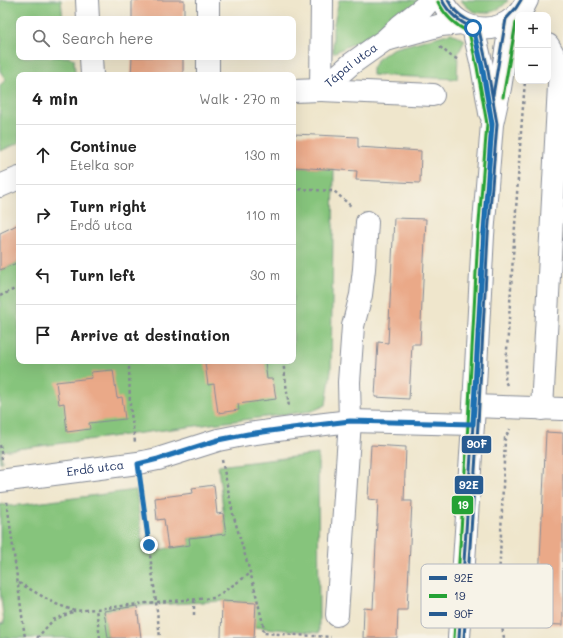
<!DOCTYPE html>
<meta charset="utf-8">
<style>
body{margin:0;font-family:Mali,sans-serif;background:#f2f2f2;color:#222}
.controls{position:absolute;right:12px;top:12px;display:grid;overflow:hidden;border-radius:8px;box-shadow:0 4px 16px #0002}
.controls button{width:36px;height:36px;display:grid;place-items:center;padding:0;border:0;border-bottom:1px solid #e0e0e0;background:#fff;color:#222;font:20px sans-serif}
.stop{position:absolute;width:12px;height:12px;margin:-9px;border:3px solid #1f6fb2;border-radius:50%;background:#fff}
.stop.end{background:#1f6fb2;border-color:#fff;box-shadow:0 1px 4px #0008}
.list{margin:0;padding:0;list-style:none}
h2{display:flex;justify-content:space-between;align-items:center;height:52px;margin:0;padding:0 16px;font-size:17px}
h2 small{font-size:13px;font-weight:400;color:#767676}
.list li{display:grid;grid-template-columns:26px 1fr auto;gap:12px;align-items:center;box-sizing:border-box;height:60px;padding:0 16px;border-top:1px solid #e0e0e0}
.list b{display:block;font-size:15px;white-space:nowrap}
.list p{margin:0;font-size:13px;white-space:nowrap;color:#767676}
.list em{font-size:13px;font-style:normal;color:#767676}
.icon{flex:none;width:22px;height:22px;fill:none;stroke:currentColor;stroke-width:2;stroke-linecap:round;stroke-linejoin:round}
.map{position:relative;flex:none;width:563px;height:638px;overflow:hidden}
.search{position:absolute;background:#fff;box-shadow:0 4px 16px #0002;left:16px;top:16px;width:280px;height:44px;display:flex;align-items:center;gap:10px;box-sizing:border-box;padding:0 14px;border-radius:8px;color:#767676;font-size:15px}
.panel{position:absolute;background:#fff;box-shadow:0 4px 16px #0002;left:16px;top:72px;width:280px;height:292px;border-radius:8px}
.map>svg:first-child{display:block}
.green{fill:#86c47b;stroke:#507a6c}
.building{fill:#eaa988}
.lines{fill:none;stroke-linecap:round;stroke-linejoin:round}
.minor-casing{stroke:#858a95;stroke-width:24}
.path{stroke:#858a95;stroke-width:2.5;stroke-dasharray:3 3;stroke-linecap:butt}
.minor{stroke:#fff;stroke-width:22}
.bus-1-casing{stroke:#f7f3e8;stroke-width:6}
.bus-2-casing{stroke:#f7f3e8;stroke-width:6}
.bus-3-casing{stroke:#f7f3e8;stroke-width:6}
.bus-1{stroke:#275b91;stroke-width:3}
.bus-2{stroke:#25a235;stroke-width:3}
.bus-3{stroke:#275b91;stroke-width:3}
.route{stroke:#1f6fb2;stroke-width:5}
.labels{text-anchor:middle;stroke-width:3;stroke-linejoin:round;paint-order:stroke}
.street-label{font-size:12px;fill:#1b2f5e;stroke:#f7f3e8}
.key{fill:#f7f3e8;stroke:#b5b8bf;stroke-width:1}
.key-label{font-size:11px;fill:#1b2f5e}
.line-badge{stroke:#f7f3e8;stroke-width:1.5}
.badge-label{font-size:11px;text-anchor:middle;font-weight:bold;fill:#fff}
</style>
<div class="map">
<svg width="563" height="638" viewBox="0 0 563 638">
<rect width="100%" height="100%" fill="#f7f3e8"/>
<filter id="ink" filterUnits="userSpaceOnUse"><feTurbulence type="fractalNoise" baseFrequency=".025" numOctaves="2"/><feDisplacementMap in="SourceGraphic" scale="8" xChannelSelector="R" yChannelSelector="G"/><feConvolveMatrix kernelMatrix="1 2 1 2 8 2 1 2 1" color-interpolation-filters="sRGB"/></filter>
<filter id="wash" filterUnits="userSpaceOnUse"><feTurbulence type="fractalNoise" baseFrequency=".012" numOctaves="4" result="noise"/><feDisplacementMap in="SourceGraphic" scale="16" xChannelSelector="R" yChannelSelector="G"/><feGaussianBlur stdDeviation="0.9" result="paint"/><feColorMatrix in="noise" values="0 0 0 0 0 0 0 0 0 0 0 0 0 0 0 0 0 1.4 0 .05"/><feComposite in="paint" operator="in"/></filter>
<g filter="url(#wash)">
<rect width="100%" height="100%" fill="#efe6cc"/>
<g class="green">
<path d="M0,0H61L63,19H19V57H69L74,59L75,73L73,75H19V143L0,151V85L6,80L0,71V51L2,38L0,36Z"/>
<path d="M339,0H421L378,32L333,53V28Z"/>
<path d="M461,0H508C501,11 485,16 473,11C468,8 464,4 461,0Z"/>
<path d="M451,33L460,37L465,40L458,54L457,79L372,75V68L378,59L392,49Z"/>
<path d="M293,167L334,169L331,371L326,405L312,411L1,451L2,462H0V270L19,262V361H293Z"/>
<path d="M318,454L319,633L254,627L256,603L222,601L137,606L104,611L108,638H0V624L4,623L0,589V504L12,506L136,490L144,554L168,548L190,545L189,538L226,534L218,466Z"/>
</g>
<g id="blocks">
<g class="building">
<rect x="132" y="0" width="52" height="19"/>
<path d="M132,57H183V75H131Z"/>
<path d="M294,134L358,137V147L421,151L420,183L356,180L357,171L293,167Z"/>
<path d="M394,218L426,219L420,344H412L409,399L375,397L378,342L388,343Z"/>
<path d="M19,224V262L0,270V233Z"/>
<path d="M224,361H265L267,379H273L276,399L238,404L239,410L218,413L214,384L208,385L205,363Z"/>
<path d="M113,370L117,398L122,397L125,419L89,423L90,429L67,432L64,403L59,404L56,382L92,378L91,372Z"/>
<path d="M546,432L563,433V625L537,624Z"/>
<path d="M371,445L406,447L404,501H412L407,610H398L397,638H363L364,608L373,609L378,500L368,499Z"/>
<path d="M214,485L217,514L223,513L226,534L189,538L190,545L168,548L164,519L157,520L155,498L193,493L192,488Z"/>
<path d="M222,601L256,603L254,638H221Z"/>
<path d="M137,606L141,638H108L104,611Z"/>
</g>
</g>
</g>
<g filter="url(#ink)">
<use href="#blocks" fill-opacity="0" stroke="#858a95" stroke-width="1"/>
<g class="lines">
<defs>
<g id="minor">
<path d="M87,0L88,19"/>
<path d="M322,0L321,90L433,95"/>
<path d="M442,0C458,38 511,38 527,0"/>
<path d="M208,19V0"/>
<path d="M473,28L482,66L490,113"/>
<path d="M390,39L441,25L462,23"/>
<path d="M91,57L92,75"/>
<path d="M208,72V57"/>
<path id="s1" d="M293,91L321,90L351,64L385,40L400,26L423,8L430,0"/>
<path d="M0,186L19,178"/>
<path d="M474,406L563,409"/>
<path d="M542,409L560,66L548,45"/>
<path id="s2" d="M0,481L138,463L158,459L218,440L248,434L292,428L350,421L473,424"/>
<path d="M337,615L350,421L349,382L353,326L361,295L364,269L367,222"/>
<path d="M459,638L473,424L483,235L492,124L500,88L511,20"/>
</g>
</defs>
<use href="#minor" class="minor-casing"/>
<g class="path">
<path d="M440,47L451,56L459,60"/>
<path d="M293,189L334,191L352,207"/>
<path d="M0,296L19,287"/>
<path d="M130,361L129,366L130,406L135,442"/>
<path d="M283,361L289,407"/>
<path d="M507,385L505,381L521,132L525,81"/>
<path d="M0,445L2,459"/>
<path d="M222,460L233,514L254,586L264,628L263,633L331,637"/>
<path d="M141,484L156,602L214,598L251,573"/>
<path d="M7,502L25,638"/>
<path d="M19,583L56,604L75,611L96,609"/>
<path d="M194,600V616"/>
<path d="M37,638L53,620L75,611"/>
<path d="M100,638L96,609L156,602L160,638"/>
<path d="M504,638L498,605L505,438L510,429"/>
</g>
<use href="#minor" class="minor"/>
<defs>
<g id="bus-1">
<path d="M442,0C449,14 459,22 473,28"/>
<path d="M459,638L473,424L483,235L492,124L482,66L473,28"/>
</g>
<g id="bus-2">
<path d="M438,2C445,16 454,25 469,32L477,67L487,124L478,235L468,424L454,638"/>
<path d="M503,97L516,23L518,20"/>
</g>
<g id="bus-3">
<path d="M448,0C452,8 458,15 466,19C471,22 475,23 478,26L487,65L497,124L488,235L478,424L464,638"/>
<path d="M493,95L506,19L516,8L521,0"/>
</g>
</defs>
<use href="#bus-1" class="bus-1-casing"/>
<use href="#bus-2" class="bus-2-casing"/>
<use href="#bus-3" class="bus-3-casing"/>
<use href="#bus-1" class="bus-1"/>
<use href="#bus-2" class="bus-2"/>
<use href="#bus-3" class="bus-3"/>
</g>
</g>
<g class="lines" filter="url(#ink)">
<path class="route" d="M149,545L138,464L158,459L218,440L248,434L292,428L350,421L473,424L484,235L492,124L482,66L473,28"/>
</g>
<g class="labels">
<g class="street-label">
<text dy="4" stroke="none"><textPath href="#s1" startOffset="67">Tápai utca</textPath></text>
<text dy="4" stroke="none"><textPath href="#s2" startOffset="96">Erdő utca</textPath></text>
</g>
</g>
<rect x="421" y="564" width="132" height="64" rx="6" class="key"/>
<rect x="429" y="576" width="18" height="4" fill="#275b91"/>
<rect x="429" y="594" width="18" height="4" fill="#25a235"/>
<rect x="429" y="612" width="18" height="4" fill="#275b91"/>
<g class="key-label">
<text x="454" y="582">92E</text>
<text x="454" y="600">19</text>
<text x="454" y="618">90F</text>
</g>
<g class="line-badge">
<rect x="461" y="435" width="31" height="19" rx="4" fill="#275b91"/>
<rect x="454" y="475" width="30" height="20" rx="4" fill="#275b91"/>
<rect x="451" y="495" width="23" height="20" rx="4" fill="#25a235"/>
</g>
<g class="badge-label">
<text x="477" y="448">90F</text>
<text x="469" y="489">92E</text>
<text x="463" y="509">19</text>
</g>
</svg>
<div class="controls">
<button>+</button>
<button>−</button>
</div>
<div class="stop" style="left:473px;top:28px"></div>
<div class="stop end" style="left:149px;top:545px"></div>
<div class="search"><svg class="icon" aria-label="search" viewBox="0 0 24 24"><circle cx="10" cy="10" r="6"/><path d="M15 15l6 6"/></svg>Search here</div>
<section class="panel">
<h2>4 min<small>Walk · 270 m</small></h2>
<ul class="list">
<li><svg class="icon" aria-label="ahead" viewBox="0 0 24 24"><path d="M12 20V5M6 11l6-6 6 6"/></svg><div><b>Continue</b><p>Etelka sor</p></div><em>130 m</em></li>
<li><svg class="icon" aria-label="right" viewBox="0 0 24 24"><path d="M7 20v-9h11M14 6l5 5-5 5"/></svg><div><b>Turn right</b><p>Erdő utca</p></div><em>110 m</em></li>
<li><svg class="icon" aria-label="left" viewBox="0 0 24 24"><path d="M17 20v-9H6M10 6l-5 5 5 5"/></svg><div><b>Turn left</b></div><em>30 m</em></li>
<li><svg class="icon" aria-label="arrive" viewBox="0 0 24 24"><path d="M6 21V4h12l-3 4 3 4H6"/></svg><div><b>Arrive at destination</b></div></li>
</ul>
</section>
</div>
